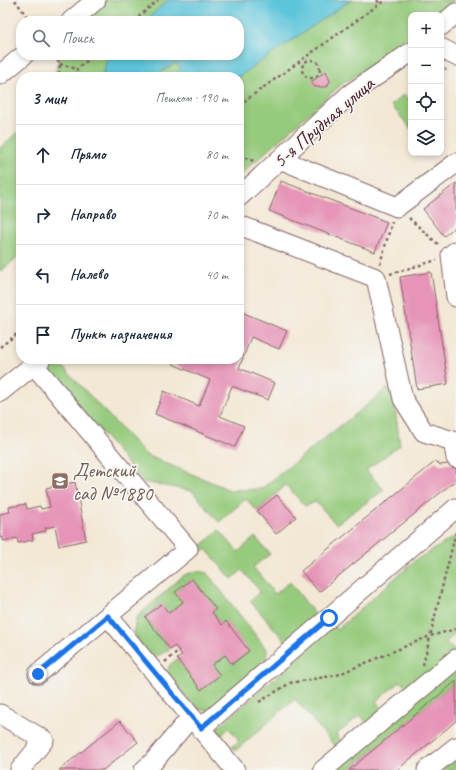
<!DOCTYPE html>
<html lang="ru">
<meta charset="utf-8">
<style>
body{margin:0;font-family:Caveat,sans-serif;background:#f6f6f7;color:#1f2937}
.controls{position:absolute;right:12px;top:12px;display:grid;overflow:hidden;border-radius:8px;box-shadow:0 2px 6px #0003}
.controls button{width:36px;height:36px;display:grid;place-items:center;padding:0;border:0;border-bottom:1px solid #e0e1e3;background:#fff;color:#1f2937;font:20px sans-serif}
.stop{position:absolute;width:12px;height:12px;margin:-9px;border:3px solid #1a73e8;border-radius:50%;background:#fff}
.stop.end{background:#1a73e8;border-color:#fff;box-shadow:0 1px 4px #0008}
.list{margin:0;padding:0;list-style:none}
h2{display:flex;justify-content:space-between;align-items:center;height:52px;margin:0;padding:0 16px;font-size:17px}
h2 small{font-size:13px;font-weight:400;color:#747a83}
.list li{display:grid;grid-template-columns:26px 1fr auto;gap:12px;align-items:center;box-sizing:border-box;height:60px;padding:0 16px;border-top:1px solid #e0e1e3}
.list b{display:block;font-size:15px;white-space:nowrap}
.list em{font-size:13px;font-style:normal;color:#747a83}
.icon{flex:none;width:22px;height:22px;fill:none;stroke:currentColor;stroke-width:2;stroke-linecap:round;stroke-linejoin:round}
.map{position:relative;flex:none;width:456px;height:770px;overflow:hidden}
.search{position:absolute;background:#fff;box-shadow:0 2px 6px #0003;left:16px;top:16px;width:228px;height:44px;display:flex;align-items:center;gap:10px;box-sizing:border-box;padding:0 14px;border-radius:16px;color:#747a83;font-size:15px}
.panel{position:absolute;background:#fff;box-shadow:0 2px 6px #0003;left:16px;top:72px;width:228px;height:292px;border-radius:16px}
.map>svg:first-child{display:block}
.green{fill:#96cb7d;stroke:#707554}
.water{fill:#5dc5da;stroke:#547282}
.building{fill:#e694b7}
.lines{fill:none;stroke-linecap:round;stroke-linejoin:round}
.minor-casing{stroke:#856566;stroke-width:21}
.path{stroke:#856566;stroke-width:2.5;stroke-dasharray:3 3;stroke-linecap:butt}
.minor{stroke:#fff;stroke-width:19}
.route{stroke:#1a73e8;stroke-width:5}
.labels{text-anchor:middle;stroke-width:3.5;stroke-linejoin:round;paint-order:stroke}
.street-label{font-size:20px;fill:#4a1f2b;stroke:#f6f6f2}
.education-label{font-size:20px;fill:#785e54;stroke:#f6f6f2;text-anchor:start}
</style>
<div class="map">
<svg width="456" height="770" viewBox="0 0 456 770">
<rect width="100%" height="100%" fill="#f6f6f2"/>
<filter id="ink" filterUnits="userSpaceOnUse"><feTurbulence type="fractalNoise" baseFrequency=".025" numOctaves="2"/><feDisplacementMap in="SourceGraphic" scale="8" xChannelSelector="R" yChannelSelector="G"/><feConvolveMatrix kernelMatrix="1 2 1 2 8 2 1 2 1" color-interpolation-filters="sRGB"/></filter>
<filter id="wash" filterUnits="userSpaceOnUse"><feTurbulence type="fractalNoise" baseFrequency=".012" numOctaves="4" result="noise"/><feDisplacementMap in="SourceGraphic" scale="16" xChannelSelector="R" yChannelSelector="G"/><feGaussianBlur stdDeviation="0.9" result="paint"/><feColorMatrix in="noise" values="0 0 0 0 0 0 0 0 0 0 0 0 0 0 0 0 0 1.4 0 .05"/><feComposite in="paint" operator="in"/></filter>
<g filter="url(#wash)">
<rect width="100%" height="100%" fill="#f3e8d5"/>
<g class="green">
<path d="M105,0H454L436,15H411V35L378,62L342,84L239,176V77H54L60,55H239V21H80Z"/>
<path d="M404,94L411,102V129L391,105Z"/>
<path d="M18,132L21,136V254L0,272V148Z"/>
<path d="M59,363L146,455L230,490L261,489L388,388L393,394L400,445L366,470L384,490L336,524L316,502L305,506L286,485L257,511L246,499L219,522L192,491L143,482L48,369Z"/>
<path d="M219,530L238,552L255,537L270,554L253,567L275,594L290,582L317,617L286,642L250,601L260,591L242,570L232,579L206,549L203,551L199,548Z"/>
<path d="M456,536V633L446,642L456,652L410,691L401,681L376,701L384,711L369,725L360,715L336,735L344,746L339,751L295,699L235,751L232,747L239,740L229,728L221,735L216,729L299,657L309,639L330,621L337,630L414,561Z"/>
<path d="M197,571L207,573L267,650L266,664L209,711L197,709L168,676L169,666L177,659L201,690L220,675L212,665L225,655L233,664L249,651L226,622L222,625L212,612L216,609L192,579L175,592L183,602L169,613L161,604L145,617L170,649L152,659L138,645L134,631L136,618L184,575Z"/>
<path d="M456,665V681L349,770H333Z"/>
<path d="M456,755V770H438Z"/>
</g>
<path class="water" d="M168,0H351L238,77H171L181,69L176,62L154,77H102L107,59L112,55H239V21H145Z"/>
<g id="blocks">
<g class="building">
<path d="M326,71L330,81L327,87H315L311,82Z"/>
<path d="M281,181L387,222L375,252L269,211Z"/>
<path d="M456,183V226L444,236L423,209Z"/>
<path d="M431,272L448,384L417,389L400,277Z"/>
<path d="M239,311L287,331L279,349L251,337L239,368L275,383L268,400L232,386L220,416L244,426L235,447L155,414L164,391L199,406L210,380L173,364L175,359H239Z"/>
<path d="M436,461L440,465L456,463V480L319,592L301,571Z"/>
<path d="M75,482L86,540L59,546L55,526L45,528L46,531L32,534L33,540L18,543L17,538L3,541V537L0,538V514L10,512L9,507L26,504L27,509L40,506L41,509L50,507L46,488Z"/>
<path d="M277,495L296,517L276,534L257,511Z"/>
<path d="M192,579L216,609L212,612L222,625L226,621L249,651L232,664L225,655L212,665L220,675L201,690L177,659L182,655L175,646L170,649L145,617L161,604L169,613L183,602L175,592Z"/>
<path d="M456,681V721L397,770H349Z"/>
<path d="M120,721L138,742L103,770H59Z"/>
</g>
</g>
</g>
<g filter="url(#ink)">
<use href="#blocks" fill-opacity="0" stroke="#856566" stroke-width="1"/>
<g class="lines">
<defs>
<g id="minor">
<path d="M71,21L96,0"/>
<path d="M441,26L456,13"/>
<path d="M441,48L456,56"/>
<path d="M0,75L24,55"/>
<path d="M284,156L287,162L397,207L456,163"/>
<path d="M239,197L350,94L411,52"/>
<path d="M239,225L376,278L403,399L424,432L453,441L456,458"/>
<path d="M456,251L451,255L456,297"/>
<path d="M34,365L188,549L38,674"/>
<path d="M0,392L41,359"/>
<path d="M108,616L235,770"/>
<path d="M0,714L44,740L20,770"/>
<path d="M144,770L154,761L191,717L201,728L456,508"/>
<path d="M323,770L456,659"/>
<path d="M427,770L456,747"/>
</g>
</defs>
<use href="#minor" class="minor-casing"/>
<g class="path">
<path d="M15,0L30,21"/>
<path d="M377,0L380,4"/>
<path d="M134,21L158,0"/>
<path d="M54,55L60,64L59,77"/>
<circle cx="311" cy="69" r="9"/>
<path d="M60,64L77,69"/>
<path d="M441,74L446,69"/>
<path d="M77,77V69L94,55"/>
<path d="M239,105L385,0"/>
<path d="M239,156L254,161"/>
<path d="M409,218L440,246"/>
<path d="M380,264L392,222"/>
<path d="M390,274L437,260"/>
<path d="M0,347L21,331"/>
<path d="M456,532L430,636L456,629"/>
<path d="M165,662L179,650"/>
<path d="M423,665L430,637"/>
<path d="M259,702L290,683L337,675L430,636"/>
</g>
<use href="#minor" class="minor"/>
</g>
</g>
<g class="lines" filter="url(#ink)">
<path class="route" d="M38,674L108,616L201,728L329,618"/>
</g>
<defs>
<symbol id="school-square" viewBox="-11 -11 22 22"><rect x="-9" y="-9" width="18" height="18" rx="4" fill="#8d6e63" stroke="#f6f6f2"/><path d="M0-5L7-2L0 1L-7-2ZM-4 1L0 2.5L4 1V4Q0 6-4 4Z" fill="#fff"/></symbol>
</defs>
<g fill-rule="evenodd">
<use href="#school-square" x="50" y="471" width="20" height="20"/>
</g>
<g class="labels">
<g class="street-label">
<text transform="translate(323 122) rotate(-41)" y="7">5-я Прудная улица</text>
</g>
<g class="education-label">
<text x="73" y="477">Детский<tspan x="73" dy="23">сад №1880</tspan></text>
</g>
</g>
</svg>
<div class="controls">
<button>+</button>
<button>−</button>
<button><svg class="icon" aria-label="locate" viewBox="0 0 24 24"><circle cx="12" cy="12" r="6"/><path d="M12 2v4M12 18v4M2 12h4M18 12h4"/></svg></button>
<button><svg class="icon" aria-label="layers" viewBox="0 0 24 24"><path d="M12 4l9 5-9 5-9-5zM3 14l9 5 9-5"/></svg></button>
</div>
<div class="stop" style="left:329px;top:618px"></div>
<div class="stop end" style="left:38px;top:674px"></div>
<div class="search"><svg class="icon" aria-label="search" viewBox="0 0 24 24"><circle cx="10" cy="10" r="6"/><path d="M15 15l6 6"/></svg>Поиск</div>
<section class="panel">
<h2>3 мин<small>Пешком · 190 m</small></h2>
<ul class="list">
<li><svg class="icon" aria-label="ahead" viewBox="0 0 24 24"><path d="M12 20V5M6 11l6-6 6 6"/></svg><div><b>Прямо</b></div><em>80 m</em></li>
<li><svg class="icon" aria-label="right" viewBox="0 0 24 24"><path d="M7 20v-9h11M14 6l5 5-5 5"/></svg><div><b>Направо</b></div><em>70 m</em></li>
<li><svg class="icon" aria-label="left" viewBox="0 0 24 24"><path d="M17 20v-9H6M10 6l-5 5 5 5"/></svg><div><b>Налево</b></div><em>40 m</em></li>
<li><svg class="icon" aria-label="arrive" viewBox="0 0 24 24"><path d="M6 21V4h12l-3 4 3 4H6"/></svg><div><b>Пункт назначения</b></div></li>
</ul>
</section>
</div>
